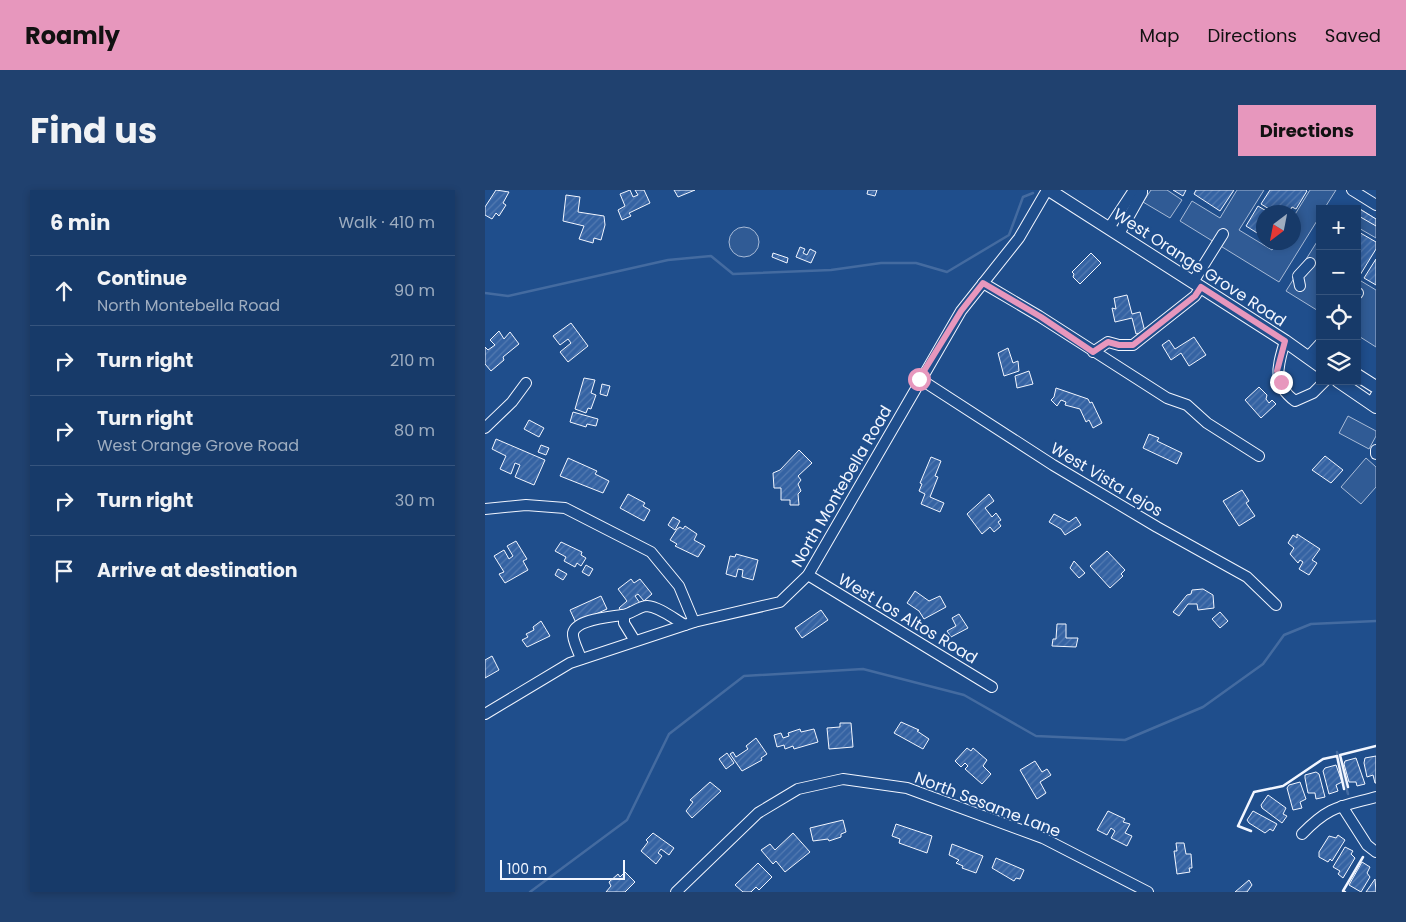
<!DOCTYPE html>
<meta charset="utf-8">
<style>
body{margin:0;font-family:Poppins,sans-serif;background:#20416f;color:#f1f3f6}
.controls{position:absolute;right:15px;top:15px;display:grid;overflow:hidden;border-radius:0px;box-shadow:0 2px 8px #0003}
.controls button{width:45px;height:45px;display:grid;place-items:center;padding:0;border:0;border-bottom:1px solid #36547d;background:#173a69;color:#f1f3f6;font:25px sans-serif}
.compass{position:absolute;left:771px;top:15px;width:45px;height:45px;border-radius:50%;background:#173a69;box-shadow:0 2px 8px #0003;rotate:212deg}
.scale{position:absolute;left:15px;bottom:12px;width:125px;box-sizing:border-box;padding-left:5px;border:2px solid #f2f6ff;border-top:0;font-size:14px;line-height:18px;white-space:nowrap;color:#f2f6ff;-webkit-text-stroke:4px #1f4e8c;paint-order:stroke}
.stop{position:absolute;width:15px;height:15px;margin:-11px;border:4px solid #e797bd;border-radius:50%;background:#fff}
.stop.end{background:#e797bd;border-color:#fff;box-shadow:0 1px 5px #0008}
.list{margin:0;padding:0;list-style:none}
h2{display:flex;justify-content:space-between;align-items:center;height:65px;margin:0;padding:0 20px;font-size:21px}
h2 small{font-size:16px;font-weight:400;color:#9eadc0}
.list li{display:grid;grid-template-columns:32px 1fr auto;gap:15px;align-items:center;box-sizing:border-box;height:70px;padding:0 20px;border-top:1px solid #36547d}
.list b{display:block;font-size:19px;white-space:nowrap}
.list p{margin:0;font-size:16px;white-space:nowrap;color:#9eadc0}
.list em{font-size:16px;font-style:normal;color:#9eadc0}
.icon{flex:none;width:28px;height:28px;fill:none;stroke:currentColor;stroke-width:2;stroke-linecap:round;stroke-linejoin:round}
.map{position:relative;flex:none;width:891px;height:702px;overflow:hidden;border-radius:0px}
header{display:flex;align-items:center;gap:30px;box-sizing:border-box;height:70px;padding:0 25px;background:#e797bd;color:#111}
header strong{font-size:24px}
nav{display:flex;gap:28px;margin-inline-start:auto;font-size:18px}
.intro{display:flex;align-items:center;justify-content:space-between;box-sizing:border-box;height:120px;padding:0 30px}
h1{margin:0;font-size:35px}
.button{padding:12px 22px;border-radius:0px;background:#e797bd;color:#111;font-size:18px;font-weight:700}
main{display:flex;gap:30px;padding:0 30px}
aside{flex:1;background:#173a69;border-radius:0px;box-shadow:0 2px 8px #0003}
.map>svg:first-child{display:block}
.built{fill:#305b95;stroke:#a8bbd7}
.lines{fill:none;stroke-linecap:round;stroke-linejoin:round}
.stream{stroke:#446ba0;stroke-width:2.5}
.building{fill:url(#building-hatch);stroke:#f2f6ff}
.minor-casing{stroke:#f2f6ff;stroke-width:12}
.major-casing{stroke:#f2f6ff;stroke-width:14}
.minor{stroke:#1f4e8c;stroke-width:10}
.major{stroke:#1f4e8c;stroke-width:12}
.wall{stroke:#f2f6ff;stroke-width:2.5}
.route{stroke:#e797bd;stroke-width:6}
.labels{text-anchor:middle;stroke-width:4;stroke-linejoin:round;paint-order:stroke}
.street-label{font-size:16px;fill:#f2f6ff;stroke:#1f4e8c}
</style>
<header>
<strong>Roamly</strong>
<nav><a>Map</a><a>Directions</a><a>Saved</a></nav>
</header>
<div class="intro"><h1>Find us</h1><a class="button">Directions</a></div>
<main>
<aside>
<h2>6 min<small>Walk · 410 m</small></h2>
<ul class="list">
<li><svg class="icon" aria-label="ahead" viewBox="0 0 24 24"><path d="M12 20V5M6 11l6-6 6 6"/></svg><div><b>Continue</b><p>North Montebella Road</p></div><em>90 m</em></li>
<li><svg class="icon" aria-label="right" viewBox="0 0 24 24"><path d="M7 20v-9h11M14 6l5 5-5 5"/></svg><div><b>Turn right</b></div><em>210 m</em></li>
<li><svg class="icon" aria-label="right" viewBox="0 0 24 24"><path d="M7 20v-9h11M14 6l5 5-5 5"/></svg><div><b>Turn right</b><p>West Orange Grove Road</p></div><em>80 m</em></li>
<li><svg class="icon" aria-label="right" viewBox="0 0 24 24"><path d="M7 20v-9h11M14 6l5 5-5 5"/></svg><div><b>Turn right</b></div><em>30 m</em></li>
<li><svg class="icon" aria-label="arrive" viewBox="0 0 24 24"><path d="M6 21V4h12l-3 4 3 4H6"/></svg><div><b>Arrive at destination</b></div></li>
</ul>
</aside>
<div class="map">
<svg width="891" height="702" viewBox="0 0 891 702">
<defs>
<pattern id="building-hatch" width="6" height="6" patternUnits="userSpaceOnUse" patternTransform="scale(1.25)"><rect width="6" height="6" fill="#3563a3"/><path d="M-1 1l2-2M0 6l6-6M5 7l2-2" fill="none" stroke="#537ab1"/></pattern>
</defs>
<rect width="100%" height="100%" fill="#1f4e8c"/>
<g class="built">
<path d="M666,0H682L697,10L685,28L658,12Z"/>
<path d="M752,0H779L754,40L787,60L792,53L808,52L809,26L825,0H851L839,19H835V26L794,92L695,31L707,11L735,28Z"/>
<path d="M872,17L891,29V48L872,37Z"/>
<circle cx="259" cy="52" r="15"/>
<path d="M835,47V122L801,101Z"/>
<path d="M876,91L891,100V157L872,145V96Z"/>
<path d="M863,226L891,241V246L884,259L854,243Z"/>
<path d="M881,268L891,277V297L876,314L856,297Z"/>
</g>
<g class="lines">
<g class="stream">
<path d="M0,103L23,106L183,70L226,66L248,84L346,80L396,73H431L462,82L524,45L538,7L548,3"/>
<path d="M852,562L863,604"/>
<path d="M45,702L142,630L184,544L259,486L378,479L479,505L551,546L640,550L718,517L778,474L799,445L826,434L891,431"/>
</g>
</g>
<g class="building">
<path d="M11,0L24,2L18,13L21,15L14,26L11,23L7,29L0,25V17Z"/>
<path d="M145,0L148,7L153,5L150,0H159L165,13L144,23L146,26L137,30L133,20L140,16L135,4Z"/>
<path d="M189,0H210L193,7Z"/>
<path d="M383,0H392L390,6L382,4Z"/>
<path d="M688,0H701L698,6Z"/>
<path d="M711,0H749L735,21L709,4Z"/>
<path d="M785,0H821L822,1L811,19L807,17L804,22H789L776,14Z"/>
<path d="M81,5L95,7L93,22L119,26L120,35L116,50L109,48L108,53L94,49L99,36L78,31Z"/>
<path d="M773,16L783,22H778V51L777,46L761,36Z"/>
<path d="M873,18L891,29V36L872,25Z"/>
<path d="M872,41L891,52V59L872,90Z"/>
<path d="M315,57L320,59L318,63L322,65L325,59L331,62L326,73L311,67Z"/>
<path d="M288,63L303,68L302,73L287,67Z"/>
<path d="M606,63L616,73L595,94L588,87L589,84L587,82Z"/>
<path d="M891,69V95L879,88Z"/>
<path d="M642,105L647,124L655,122L660,142L651,144L647,128L630,132L627,118L631,119L629,108Z"/>
<path d="M86,133L103,156L83,172L75,162L86,153L83,149L75,155L68,146Z"/>
<path d="M14,141L19,149L25,142L34,154L18,167L19,170L6,181L0,174V157L3,160L10,155L5,150Z"/>
<path d="M709,147L721,165L704,176L696,163L686,170L677,155L684,150L690,159Z"/>
<path d="M523,158L528,173L533,171L534,181L519,186L513,163Z"/>
<path d="M544,181L548,194L532,198L530,186Z"/>
<path d="M99,188L110,190L106,203L111,205L106,219L103,218L101,223L90,219Z"/>
<path d="M117,194L125,196L122,206L115,204Z"/>
<path d="M774,197L782,205L781,209L784,213L787,210L791,214L776,228L760,210Z"/>
<path d="M571,198L603,209L605,213L607,212L617,233L608,238L604,230L601,232L595,219L580,215L581,212L576,210L572,216L566,210L569,207Z"/>
<path d="M88,222L113,229L111,236L102,234L101,237L85,232Z"/>
<path d="M44,230L59,238L54,247L39,239Z"/>
<path d="M664,244L674,248L672,251L697,263L692,274L658,258Z"/>
<path d="M11,249L60,270L49,295L30,287L35,275L30,273L26,284L15,279L21,266L7,259Z"/>
<path d="M56,255L64,258L61,265L53,262Z"/>
<path d="M314,260L327,273L313,286L316,290L313,294L316,301L313,304L314,315H305V310H296V298H289L288,283L295,280Z"/>
<path d="M840,266L858,280L846,293L827,280Z"/>
<path d="M446,267L456,271L450,286L453,287L445,307L459,313L455,322L436,314L440,304L434,301L437,294L435,293Z"/>
<path d="M83,268L112,281L110,284L124,291L118,303L75,286Z"/>
<path d="M757,300L764,311L761,313L770,326L754,336L738,311Z"/>
<path d="M143,304L160,313L158,316L165,320L159,331L135,318Z"/>
<path d="M504,304L509,311L500,318L507,327L511,323L516,330L513,332L516,336L509,342L505,337L497,344L482,324Z"/>
<path d="M569,324L584,332L591,327L596,335L580,345L576,339L564,332Z"/>
<path d="M188,327L195,331L190,340L183,335Z"/>
<path d="M200,336L212,344L209,350L220,356L213,367L190,356L192,354L185,350L192,339L195,337L198,339Z"/>
<path d="M812,344L835,359L827,370L832,373L824,385L814,379L818,372L815,370L813,373L805,364L809,358L803,353L808,345L812,348Z"/>
<path d="M31,351L42,369L38,371L43,380L20,393L14,384L19,382L9,366L19,360L24,369L28,366L22,356Z"/>
<path d="M76,352L97,362L96,365L101,368L96,376L92,373L90,377L79,371L81,367L70,361Z"/>
<path d="M622,361L640,380L636,384L638,386L625,398L605,376Z"/>
<path d="M251,364L273,370L268,390L257,387L258,380L253,379L251,387L241,384L245,366L250,367Z"/>
<path d="M589,371L600,383L594,388L585,378Z"/>
<path d="M101,375L108,379L104,386L97,382Z"/>
<path d="M73,379L82,384L78,390L70,385Z"/>
<path d="M146,389L149,393L155,389L167,404L159,411L153,404L150,406L155,413L148,419L145,416L137,422L134,418L142,411L133,399Z"/>
<path d="M718,399L728,405L729,418L713,420L712,414H703L694,426L688,422L702,405L706,404L707,400Z"/>
<path d="M430,401L444,411L455,406L461,417L439,429L434,421L422,413Z"/>
<path d="M116,406L122,419L91,433L85,420Z"/>
<path d="M336,420L343,430L317,448L310,438Z"/>
<path d="M735,422L743,431L735,438L727,429Z"/>
<path d="M474,424L483,438L466,447L462,441L471,436L467,428Z"/>
<path d="M56,431L65,446L42,457L37,450L43,447L41,444L49,440L48,437Z"/>
<path d="M572,434H581V448H593L591,457L567,456L568,449H571Z"/>
<path d="M7,466L14,480L0,488V470Z"/>
<path d="M416,532L434,540L432,541L444,549L438,559L409,543Z"/>
<path d="M355,533H366L368,557L344,559L342,538L355,537Z"/>
<path d="M315,539L316,542L329,539L333,552L309,559L308,556L300,559L299,555L292,557L289,545L296,543L298,548L304,546L303,543Z"/>
<path d="M271,548L282,564L276,568L277,570L257,581L245,564L248,562L251,567L263,559L261,556Z"/>
<path d="M482,558L486,561L488,558L502,570L498,576L506,584L497,594L480,579L483,576L480,573L476,577L470,571Z"/>
<path d="M242,563L249,573L241,579L234,569Z"/>
<path d="M891,566V593H890L888,585L882,587L879,573L880,568Z"/>
<path d="M871,568L880,594L872,596L871,592H864L859,574L860,571Z"/>
<path d="M550,571L557,582L562,579L566,585L555,592L561,603L552,609L535,580Z"/>
<path d="M851,575L857,592L851,595L853,601L844,604L838,581L840,578Z"/>
<path d="M831,582L834,584L840,607L831,609L830,603H823L820,588V585Z"/>
<path d="M225,592L236,601L207,628L201,621L208,612L205,610Z"/>
<path d="M815,592L821,609L815,612L817,618L808,620L802,598L804,595Z"/>
<path d="M783,605L801,618L798,624L802,626L797,633L777,618L776,615Z"/>
<path d="M623,621L640,629L638,632L645,634L640,643L647,646L642,656L626,648L630,641L626,638L622,645L612,640Z"/>
<path d="M768,621L792,634L788,641L785,639L780,643L764,633L762,630Z"/>
<path d="M358,630L361,642L356,644V647L344,651L343,649L328,651L325,638Z"/>
<path d="M411,634L447,646L442,663L414,653L415,649L407,646Z"/>
<path d="M168,643L189,658L184,665L176,659L173,663L177,666L171,674L156,661L163,652L161,650Z"/>
<path d="M308,643L325,662L300,682L291,671L288,674L276,660L285,654L290,660Z"/>
<path d="M853,645L860,650L847,671L845,669L843,672L834,667V662L844,646L851,648Z"/>
<path d="M691,653H699L701,664H706L707,678H704L705,682L692,684L689,661H692Z"/>
<path d="M467,654L498,666L491,683L477,678L478,676L471,673L474,670L464,665Z"/>
<path d="M860,657L868,661L866,664L870,668L858,688L853,684L855,681L848,677Z"/>
<path d="M511,668L539,680L535,689L531,688L529,691L507,678Z"/>
<path d="M877,672L885,677L882,683L885,687L876,702L864,695Z"/>
<path d="M273,673L287,687L274,700L271,697L266,702H258L250,695Z"/>
<path d="M140,682L150,692L140,702H121L126,696L124,692L133,684L135,687Z"/>
<path d="M890,689L891,702H881Z"/>
<path d="M764,690L767,695L762,702H750Z"/>
</g>
<g class="lines">
<defs>
<g id="minor">
<path d="M867,0L891,15"/>
<path d="M624,38L649,0"/>
<path d="M634,44L657,3V0"/>
<path d="M708,92L738,44"/>
<path d="M498,93L554,126L682,208L702,215L722,233L774,266"/>
<path d="M815,96L813,86L825,73"/>
<path d="M872,104L873,103"/>
<path d="M800,151C793,176 786,193 810,211L828,203L840,191"/>
<path d="M608,162L623,152L634,155H648L710,106L716,97"/>
<path d="M823,167L835,154"/>
<path d="M435,189L568,275L672,337L762,387L791,415"/>
<path d="M886,214L891,205"/>
<path d="M0,238L27,212L41,193"/>
<path d="M891,260V264"/>
<path d="M0,319L41,315L80,318L166,362L194,396L209,432"/>
<path d="M323,385L507,497"/>
<path d="M139,425V433L150,451"/>
<path d="M96,469C94,462 87,450 88,443C91,429 126,427 137,425C145,425 154,416 162,416C175,417 189,429 200,435"/>
<path d="M0,524L85,473L209,432L295,412L323,385L476,121L534,48L562,0"/>
<path d="M857,616L882,655L891,662"/>
<path d="M817,644C844,616 854,617 891,607"/>
<path d="M191,702L273,623L313,599L358,589L422,598L558,648L663,702"/>
</g>
<g id="major">
<path d="M564,0L800,151L835,176"/>
<path d="M872,185L891,197"/>
<path d="M853,191L891,217"/>
</g>
</defs>
<use href="#minor" class="minor-casing"/>
<use href="#major" class="major-casing"/>
<use href="#minor" class="minor"/>
<use href="#major" class="major"/>
<g class="wall">
<path d="M863,597L855,565L891,556"/>
<path d="M766,641L753,636L769,602L798,596L838,569L852,566L859,599"/>
<path d="M860,702L858,701L878,667"/>
</g>
</g>
<g class="lines">
<path class="route" d="M434,189L476,121L498,93L556,127L608,162L623,152L634,155H648L710,106L716,97L800,151L792,181L796,192"/>
</g>
<g class="labels">
<g class="street-label">
<text transform="translate(715 77) rotate(33)" y="6">West Orange Grove Road</text>
<text transform="translate(622 289) rotate(31)" y="6">West Vista Lejos</text>
<text transform="translate(356 296) rotate(-60)" y="6">North Montebella Road</text>
<text transform="translate(423 428) rotate(31)" y="6">West Los Altos Road</text>
<text transform="translate(503 614) rotate(21)" y="6">North Sesame Lane</text>
</g>
</g>
</svg>
<div class="controls">
<button>+</button>
<button>−</button>
<button><svg class="icon" aria-label="locate" viewBox="0 0 24 24"><circle cx="12" cy="12" r="6"/><path d="M12 2v4M12 18v4M2 12h4M18 12h4"/></svg></button>
<button><svg class="icon" aria-label="layers" viewBox="0 0 24 24"><path d="M12 4l9 5-9 5-9-5zM3 14l9 5 9-5"/></svg></button>
</div>
<svg class="compass" viewBox="-18 -18 36 36"><path d="M0-13l5 13h-10z" fill="#e53935"/><path d="M0 13l5-13h-10z" fill="#9eadc0"/></svg>
<div class="scale">100 m</div>
<div class="stop" style="left:434px;top:189px"></div>
<div class="stop end" style="left:796px;top:192px"></div>
</div>
</main>
